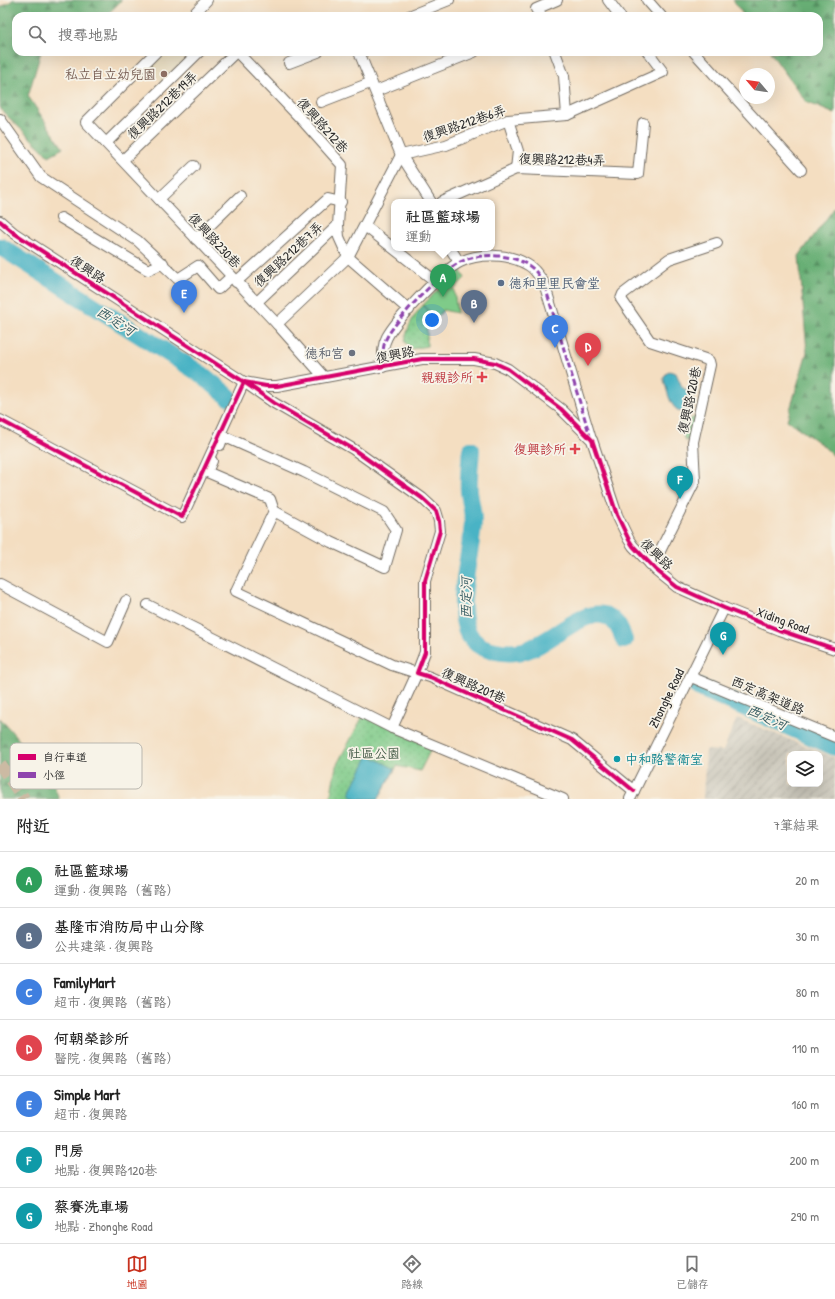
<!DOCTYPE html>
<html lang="zh-TW">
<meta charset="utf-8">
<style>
body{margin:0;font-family:"Patrick Hand","LXGW WenKai TC",sans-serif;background:#f2f2f2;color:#222}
.controls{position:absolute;right:12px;bottom:12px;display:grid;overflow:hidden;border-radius:8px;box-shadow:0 4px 16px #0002}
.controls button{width:36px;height:36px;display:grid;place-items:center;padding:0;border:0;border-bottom:1px solid #e0e0e0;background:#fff;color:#222;font:20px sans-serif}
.compass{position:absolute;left:739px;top:68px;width:36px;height:36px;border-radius:50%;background:#fff;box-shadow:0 4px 16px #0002;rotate:299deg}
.you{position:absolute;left:432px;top:320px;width:14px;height:14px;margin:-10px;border:3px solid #fff;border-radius:50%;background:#1a73e8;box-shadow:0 0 0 6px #1a73e833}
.badge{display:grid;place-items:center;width:26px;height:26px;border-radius:50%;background:#c8321e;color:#fff;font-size:13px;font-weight:700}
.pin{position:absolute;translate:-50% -33px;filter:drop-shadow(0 1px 2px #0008)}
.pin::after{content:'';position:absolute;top:21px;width:14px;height:12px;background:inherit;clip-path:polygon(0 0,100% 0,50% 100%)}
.popup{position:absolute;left:391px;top:199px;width:104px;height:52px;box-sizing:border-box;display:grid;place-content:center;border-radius:8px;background:#fff;filter:drop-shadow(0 1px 3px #0005);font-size:13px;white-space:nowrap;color:#767676}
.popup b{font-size:15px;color:#222}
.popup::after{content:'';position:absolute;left:50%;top:100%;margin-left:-8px;border:8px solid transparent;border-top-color:#fff}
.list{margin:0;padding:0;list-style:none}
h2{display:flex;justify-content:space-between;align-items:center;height:52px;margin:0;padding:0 16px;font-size:17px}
h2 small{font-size:13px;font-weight:400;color:#767676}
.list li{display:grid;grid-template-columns:26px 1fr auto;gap:12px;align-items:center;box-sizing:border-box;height:56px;padding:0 16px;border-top:1px solid #e0e0e0}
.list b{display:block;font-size:15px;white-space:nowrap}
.list p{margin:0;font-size:13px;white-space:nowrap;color:#767676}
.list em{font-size:13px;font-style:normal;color:#767676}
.icon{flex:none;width:22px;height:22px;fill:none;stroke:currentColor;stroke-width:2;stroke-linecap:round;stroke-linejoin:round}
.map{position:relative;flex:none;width:835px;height:799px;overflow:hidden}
.search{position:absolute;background:#fff;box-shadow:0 4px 16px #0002;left:12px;right:12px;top:12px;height:44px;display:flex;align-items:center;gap:10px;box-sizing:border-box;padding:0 14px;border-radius:12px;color:#767676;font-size:15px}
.sheet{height:444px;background:#fff}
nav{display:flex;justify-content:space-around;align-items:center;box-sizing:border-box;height:56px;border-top:1px solid #e0e0e0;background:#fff;font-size:11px;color:#767676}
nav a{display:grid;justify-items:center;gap:2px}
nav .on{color:#c8321e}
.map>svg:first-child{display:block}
.built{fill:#e3d6b7}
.industrial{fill:url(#industrial-furrows);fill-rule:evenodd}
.forest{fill:url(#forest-firs);stroke:#496d50}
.park{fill:url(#park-dots);stroke:#557b5a}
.garden{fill:#7fcb89;stroke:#557b5a}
.water{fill:#48b3c5;stroke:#3a6f78}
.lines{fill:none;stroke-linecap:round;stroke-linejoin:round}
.river{stroke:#48b3c5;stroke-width:18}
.major-tunnel{stroke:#ccbaa3;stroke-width:13;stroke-dasharray:13 6;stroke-linecap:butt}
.minor-casing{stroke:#716a60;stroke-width:12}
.minor{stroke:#fff;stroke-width:10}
.quiet{stroke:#8e44ad;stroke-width:3;stroke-dasharray:6 3;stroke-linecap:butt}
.cycleway-casing{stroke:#f7f3e8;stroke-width:6}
.cycleway{stroke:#d6006c;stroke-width:4}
.education-dot{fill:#8d6e63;stroke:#f7f3e8;stroke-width:1.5}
.service-dot{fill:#5c6f8a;stroke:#f7f3e8;stroke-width:1.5}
.worship-dot{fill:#6b7280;stroke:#f7f3e8;stroke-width:1.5}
.health-dot{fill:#e0444e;stroke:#f7f3e8;stroke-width:1.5}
.culture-dot{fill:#0f9aa8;stroke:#f7f3e8;stroke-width:1.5}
.labels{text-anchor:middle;stroke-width:3.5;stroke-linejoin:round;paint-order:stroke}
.education-label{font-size:13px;fill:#785e54;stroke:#f7f3e8;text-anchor:end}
.street-label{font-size:13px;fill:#2b2b2b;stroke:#f7f3e8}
.service-label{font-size:13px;fill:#4e5e75;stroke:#f7f3e8;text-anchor:start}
.worship-label{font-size:13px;fill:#5b616d;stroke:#f7f3e8;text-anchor:end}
.health-label{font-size:13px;fill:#be3a42;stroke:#f7f3e8;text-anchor:end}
.park-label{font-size:13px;fill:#445b47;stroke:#f7f3e8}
.culture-label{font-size:13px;fill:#0d838f;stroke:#f7f3e8;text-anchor:start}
.water-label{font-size:14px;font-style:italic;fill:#355b61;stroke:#f7f3e8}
.key{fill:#f7f3e8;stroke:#bab7af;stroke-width:1}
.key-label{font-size:11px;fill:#2b2b2b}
</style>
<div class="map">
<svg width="835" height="799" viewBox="0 0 835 799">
<defs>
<pattern id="industrial-furrows" width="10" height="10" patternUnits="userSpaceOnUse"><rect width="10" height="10" fill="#c8c4b8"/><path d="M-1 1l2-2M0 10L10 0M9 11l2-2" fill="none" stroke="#a39f96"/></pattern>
<pattern id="forest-firs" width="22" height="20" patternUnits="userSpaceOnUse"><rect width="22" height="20" fill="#67af75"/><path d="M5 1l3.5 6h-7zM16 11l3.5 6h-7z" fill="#558f60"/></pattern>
<pattern id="park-dots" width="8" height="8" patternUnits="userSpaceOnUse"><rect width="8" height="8" fill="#7fcb89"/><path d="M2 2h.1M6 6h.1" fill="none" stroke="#6eae76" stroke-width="1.8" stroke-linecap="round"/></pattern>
</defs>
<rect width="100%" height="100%" fill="#f7f3e8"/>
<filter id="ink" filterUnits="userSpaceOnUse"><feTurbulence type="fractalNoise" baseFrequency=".025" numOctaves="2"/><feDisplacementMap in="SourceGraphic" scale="8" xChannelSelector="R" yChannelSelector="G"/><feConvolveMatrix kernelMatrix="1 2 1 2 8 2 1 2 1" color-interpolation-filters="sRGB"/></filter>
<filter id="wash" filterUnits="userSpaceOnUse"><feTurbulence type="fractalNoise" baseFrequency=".012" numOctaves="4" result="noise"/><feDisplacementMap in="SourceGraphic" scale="16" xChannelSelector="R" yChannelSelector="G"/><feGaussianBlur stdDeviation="0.9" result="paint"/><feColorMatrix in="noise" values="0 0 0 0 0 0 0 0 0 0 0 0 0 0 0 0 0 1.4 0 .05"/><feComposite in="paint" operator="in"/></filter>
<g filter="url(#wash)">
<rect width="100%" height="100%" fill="#f4dec1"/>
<path class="built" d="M156,52H196L164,84L145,64Z"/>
<path class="industrial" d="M737,718L835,758V799H703L706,750L723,751ZM790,754H820V784H790Z"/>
<g class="forest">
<path d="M13,0H122L106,16H16V52H41L28,96L63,148L49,156L2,111L0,106V8Z"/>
<path d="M733,0H835V114L806,102L770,52H819V16H744Z"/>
<path d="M835,207V457L822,445L787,420L807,352L799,256Z"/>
<path d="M0,718L51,777L59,799H0Z"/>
</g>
<g class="park">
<path d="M423,305L436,319L427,328V346L412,349L405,342C407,327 413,316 423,305Z"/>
<path d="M699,416L694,438L685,441L679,423Z"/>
<path d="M364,714L433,745L420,771L397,766L378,799H330L336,766Z"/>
</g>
<path class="garden" d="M459,268L465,278L454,289L457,313L443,310L436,319L423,305Z"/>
<g class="water">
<path d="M669,371L676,373L682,387L691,394L693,399L690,408L685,412C670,412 668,392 664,380V376Z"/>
<path d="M369,755L395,769L378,799H358L349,794Z"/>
</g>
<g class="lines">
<g class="river">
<path d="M1,247L201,374L229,397"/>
<path d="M471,450C470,464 468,479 469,492C470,501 473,511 473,520C473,551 451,613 472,639C478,646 487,650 496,651C505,653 514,653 523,651C556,644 605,580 624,640"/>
<path d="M698,687L835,747"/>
</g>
</g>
</g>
<g filter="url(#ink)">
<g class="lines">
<path class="major-tunnel" d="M0,764L24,799"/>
<defs>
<g id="minor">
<path d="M608,0L620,16"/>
<path d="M647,0L661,16"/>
<path d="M192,16L207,0"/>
<path d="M409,16L449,0"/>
<path d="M541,16L536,9L557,0"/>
<path d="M156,52L86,122L277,324L324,377"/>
<path d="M237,52L302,120L342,165L338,225L339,237L348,257L409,310"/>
<path d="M359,52L401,155L431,202"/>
<path d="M694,52L801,170"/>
<path d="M289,63L318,52"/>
<path d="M376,91L474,52"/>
<path d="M321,102L370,83"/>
<path d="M567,115L663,72L648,52"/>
<path d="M0,119L41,177L138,241L178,279L198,266L218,289L231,277"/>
<path d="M508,120L518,151L516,169"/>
<path d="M106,143L199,52"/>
<path d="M401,155L446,145L508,120L567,115L564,76L555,52"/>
<path d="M123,160L236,52"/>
<path d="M159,199L194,166"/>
<path d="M442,202L516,169L638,174L643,123"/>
<path d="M61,218L148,270L163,263"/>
<path d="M0,221L14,233L244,382L266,386H277L422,359H474L495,363L508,369L561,409L592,440L617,515L629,540L633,546L656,570L677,587L724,608L779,630L835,649"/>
<path d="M365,226L435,281"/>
<path d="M196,239L240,196"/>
<path d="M450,248L459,262"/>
<path d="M236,282L328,199L341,202"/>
<path d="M257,302L338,225"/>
<path d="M277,324L348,257L401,155"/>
<path d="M383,367C383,356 382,346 387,337C396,320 443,270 460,262C479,253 509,253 528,265C534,268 540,277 544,283L590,436"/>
<path d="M0,420L182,517L244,382L274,403L353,449L422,498L436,511L439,521L440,531L425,581V652L417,673L430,677L572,740L634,791"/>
<path d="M220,445L223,436L304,472L384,512L396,530L385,567L331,542L274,511L236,591L392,665L417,673L392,728"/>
<path d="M212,461L207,472L270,499L274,511"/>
<path d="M650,564L658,555L695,481L693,442L710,365L709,361L705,359L650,341L621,299L623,294L669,259L717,243"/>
<path d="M0,584L108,642L126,601"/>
<path d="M148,605L392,728L563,799"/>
<path d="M691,677L835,737"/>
<path d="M630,799L724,608"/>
</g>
</defs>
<use href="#minor" class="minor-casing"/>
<use href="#minor" class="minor"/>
<path class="quiet" d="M383,367C383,356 382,346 387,337C396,320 443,270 460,262C479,253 509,253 528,265C534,268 540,277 544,283L590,436"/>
<defs>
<g id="cycleway">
<path d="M0,221L14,233L244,382L266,386H277L422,359H474L495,363L508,369L561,409L592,440L617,515L629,540L633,546L656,570L677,587L724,608L779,630L835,649"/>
<path d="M0,420L182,517L244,382L274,403L353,449L422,498L436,511L439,521L440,531L425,581V652L417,673L430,677L572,740L634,791"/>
</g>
</defs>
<use href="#cycleway" class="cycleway-casing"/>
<use href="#cycleway" class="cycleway"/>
</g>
</g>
<circle class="education-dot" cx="164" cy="74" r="4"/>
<circle class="service-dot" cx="501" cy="283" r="4"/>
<circle class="worship-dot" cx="352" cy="353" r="4"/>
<g class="health-dot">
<path d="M480 371h4v4h4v4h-4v4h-4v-4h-4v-4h4z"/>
<path d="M573 443h4v4h4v4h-4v4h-4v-4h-4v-4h4z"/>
</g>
<circle class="culture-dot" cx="617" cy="759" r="4"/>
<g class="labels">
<g class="education-label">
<text x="156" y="79">私立自立幼兒園</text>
</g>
<g class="street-label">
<text transform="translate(162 105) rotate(-44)" y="5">復興路212巷19弄</text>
<text transform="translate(464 123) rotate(-19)" y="5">復興路212巷6弄</text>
<text transform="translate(323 125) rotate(48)" y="5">復興路212巷</text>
<text transform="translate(562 159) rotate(1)" y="5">復興路212巷4弄</text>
<text transform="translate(215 240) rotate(47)" y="5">復興路230巷</text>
<text transform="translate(288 254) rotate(-43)" y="5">復興路212巷7弄</text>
<text transform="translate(88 269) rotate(33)" y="5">復興路</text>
<text transform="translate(395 354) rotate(-11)" y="5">復興路</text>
<text transform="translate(689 400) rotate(-78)" y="5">復興路120巷</text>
<text transform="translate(657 554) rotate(44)" y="5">復興路</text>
<text transform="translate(783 620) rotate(20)" y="5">Xiding Road</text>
<text transform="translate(474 685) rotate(24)" y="5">復興路201巷</text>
<text transform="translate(768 695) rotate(23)" y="5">西定高架道路</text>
<text transform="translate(666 698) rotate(-64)" y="5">Zhonghe Road</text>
</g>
<g class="service-label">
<text x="509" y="288">德和里里民會堂</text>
</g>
<g class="worship-label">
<text x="344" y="358">德和宮</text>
</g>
<g class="health-label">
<text x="473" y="382">親親診所</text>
<text x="566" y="454">復興診所</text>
</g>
<g class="park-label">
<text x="374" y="758">社區公園</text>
</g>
<g class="culture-label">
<text x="625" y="764">中和路警衛室</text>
</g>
<g class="water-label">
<text transform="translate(116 321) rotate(32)" y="5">西定河</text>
<text transform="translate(466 598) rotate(-90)" y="5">西定河</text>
<text transform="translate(767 717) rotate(24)" y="5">西定河</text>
</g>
</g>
<rect x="10" y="743" width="132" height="46" rx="6" class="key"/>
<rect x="18" y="754" width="18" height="6" fill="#d6006c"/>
<rect x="18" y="772" width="18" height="6" fill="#8e44ad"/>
<g class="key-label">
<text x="43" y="761">自行車道</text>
<text x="43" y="779">小徑</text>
</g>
</svg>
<div class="controls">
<button><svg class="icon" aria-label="layers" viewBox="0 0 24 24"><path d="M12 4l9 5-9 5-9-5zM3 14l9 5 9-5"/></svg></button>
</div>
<svg class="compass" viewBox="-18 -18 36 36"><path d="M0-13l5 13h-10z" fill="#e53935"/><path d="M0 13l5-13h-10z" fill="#767676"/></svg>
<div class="you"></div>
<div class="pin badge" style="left:443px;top:297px;background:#2e9e5b">A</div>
<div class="popup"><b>社區籃球場</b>運動</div>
<div class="pin badge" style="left:474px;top:323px;background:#5c6f8a">B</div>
<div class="pin badge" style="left:555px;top:348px;background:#3f7fe0">C</div>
<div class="pin badge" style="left:588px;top:366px;background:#e0444e">D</div>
<div class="pin badge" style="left:184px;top:313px;background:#3f7fe0">E</div>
<div class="pin badge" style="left:680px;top:499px;background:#0f9aa8">F</div>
<div class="pin badge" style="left:723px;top:655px;background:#0f9aa8">G</div>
<div class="search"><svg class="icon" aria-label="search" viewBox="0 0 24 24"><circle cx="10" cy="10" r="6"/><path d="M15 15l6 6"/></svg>搜尋地點</div>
</div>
<section class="sheet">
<h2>附近<small>7筆結果</small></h2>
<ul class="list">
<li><span class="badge" style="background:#2e9e5b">A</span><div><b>社區籃球場</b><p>運動 · 復興路（舊路）</p></div><em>20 m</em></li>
<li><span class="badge" style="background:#5c6f8a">B</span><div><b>基隆市消防局中山分隊</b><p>公共建築 · 復興路</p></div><em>30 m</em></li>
<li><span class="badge" style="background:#3f7fe0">C</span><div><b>FamilyMart</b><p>超市 · 復興路（舊路）</p></div><em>80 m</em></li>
<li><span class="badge" style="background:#e0444e">D</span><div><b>何朝榮診所</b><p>醫院 · 復興路（舊路）</p></div><em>110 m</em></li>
<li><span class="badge" style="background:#3f7fe0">E</span><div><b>Simple Mart</b><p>超市 · 復興路</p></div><em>160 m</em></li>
<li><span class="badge" style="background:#0f9aa8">F</span><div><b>門房</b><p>地點 · 復興路120巷</p></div><em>200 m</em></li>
<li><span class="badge" style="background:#0f9aa8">G</span><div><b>蔡賽洗車場</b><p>地點 · Zhonghe Road</p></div><em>290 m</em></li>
</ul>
</section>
<nav>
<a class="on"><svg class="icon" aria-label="map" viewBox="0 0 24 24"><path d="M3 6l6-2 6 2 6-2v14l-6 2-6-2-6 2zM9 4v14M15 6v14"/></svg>地圖</a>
<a><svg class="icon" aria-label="directions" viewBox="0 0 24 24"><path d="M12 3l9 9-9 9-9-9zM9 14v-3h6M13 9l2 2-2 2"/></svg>路線</a>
<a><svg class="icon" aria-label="saved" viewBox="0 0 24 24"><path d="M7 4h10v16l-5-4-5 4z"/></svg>已儲存</a>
</nav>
